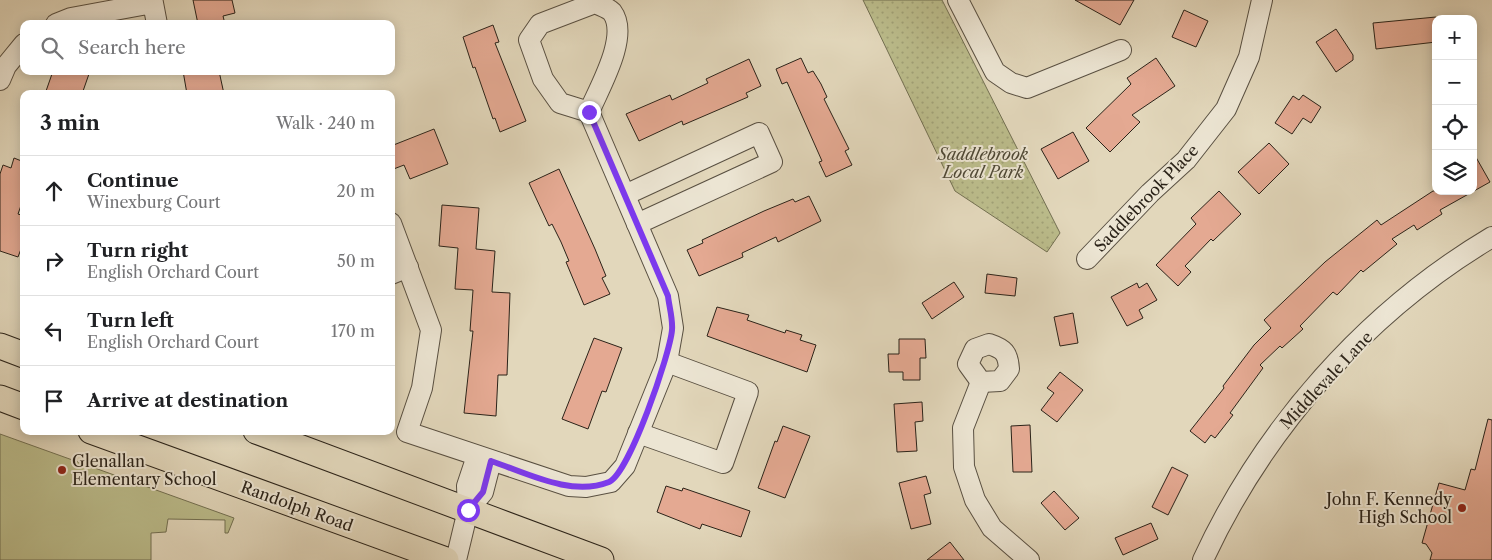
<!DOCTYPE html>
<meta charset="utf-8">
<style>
body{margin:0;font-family:"Libre Caslon Text",serif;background:#f6f6f6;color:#202124}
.controls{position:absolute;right:15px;top:15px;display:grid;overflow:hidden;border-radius:10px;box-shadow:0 2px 12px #0003}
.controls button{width:45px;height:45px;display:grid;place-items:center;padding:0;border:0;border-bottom:1px solid #e0e0e0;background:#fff;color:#202124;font:25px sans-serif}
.stop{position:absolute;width:15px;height:15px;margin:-11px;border:4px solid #7c3aed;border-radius:50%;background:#fff}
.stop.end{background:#7c3aed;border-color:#fff;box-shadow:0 1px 5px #0008}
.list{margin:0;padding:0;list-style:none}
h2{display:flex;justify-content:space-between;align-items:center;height:65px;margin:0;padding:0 20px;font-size:21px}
h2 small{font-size:16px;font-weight:400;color:#757577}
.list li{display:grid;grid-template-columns:32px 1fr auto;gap:15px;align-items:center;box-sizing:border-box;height:70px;padding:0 20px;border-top:1px solid #e0e0e0}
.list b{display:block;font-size:19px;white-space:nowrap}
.list p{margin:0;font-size:16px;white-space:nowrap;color:#757577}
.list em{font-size:16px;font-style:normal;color:#757577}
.icon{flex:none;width:28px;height:28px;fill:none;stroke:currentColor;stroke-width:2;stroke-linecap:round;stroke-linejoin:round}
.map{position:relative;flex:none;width:1492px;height:560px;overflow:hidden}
.search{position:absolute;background:#fff;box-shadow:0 2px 12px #0003;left:20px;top:20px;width:375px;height:55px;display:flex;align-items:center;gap:12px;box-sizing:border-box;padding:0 18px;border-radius:10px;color:#757577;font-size:19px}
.panel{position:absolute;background:#fff;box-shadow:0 2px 12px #0003;left:20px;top:90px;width:375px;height:345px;border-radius:10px}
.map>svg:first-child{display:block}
.park{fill:url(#park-dots);stroke:#737052}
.garden{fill:#bbbc8b;stroke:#737052}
.building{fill:#e4a992;stroke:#2b2319}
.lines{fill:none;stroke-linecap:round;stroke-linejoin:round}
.minor-casing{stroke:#595042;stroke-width:22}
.major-casing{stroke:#2b2319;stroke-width:27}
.minor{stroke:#ece5d3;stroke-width:20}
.major{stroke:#e2d7bb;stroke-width:25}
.route{stroke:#7c3aed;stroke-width:6}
.poi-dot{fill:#8f2418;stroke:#ece5d3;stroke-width:2}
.labels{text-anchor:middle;stroke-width:4;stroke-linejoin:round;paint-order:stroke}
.park-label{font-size:16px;font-style:italic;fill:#4f4936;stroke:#ece5d3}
.street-label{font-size:16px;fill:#2b2319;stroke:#ece5d3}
.poi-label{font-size:16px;fill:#2b2319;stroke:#ece5d3;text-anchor:start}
</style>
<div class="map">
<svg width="1492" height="560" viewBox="0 0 1492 560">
<defs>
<pattern id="park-dots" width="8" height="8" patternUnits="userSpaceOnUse" patternTransform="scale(1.25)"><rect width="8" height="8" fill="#bbbc8b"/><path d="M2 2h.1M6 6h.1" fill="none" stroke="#a1a177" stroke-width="1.8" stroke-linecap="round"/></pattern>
</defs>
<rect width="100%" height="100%" fill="#e2d7bb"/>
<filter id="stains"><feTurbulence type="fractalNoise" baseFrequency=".004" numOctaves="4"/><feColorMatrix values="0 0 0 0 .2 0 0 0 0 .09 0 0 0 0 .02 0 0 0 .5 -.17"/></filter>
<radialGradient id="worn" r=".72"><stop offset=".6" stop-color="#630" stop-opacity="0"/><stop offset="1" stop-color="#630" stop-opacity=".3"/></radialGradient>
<path class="park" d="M863,0H942L1060,233L1047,252L955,191Z"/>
<path class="garden" d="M0,434L234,518L228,533H225V520L168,519L166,532L151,533V560H0Z"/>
<g class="building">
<path d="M193,0H232L235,13L223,16L225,24H198Z"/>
<path d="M1075,0H1134L1120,25Z"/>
<path d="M1184,10L1208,21L1196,47L1172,37Z"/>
<path d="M1436,17V42L1376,49L1373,23Z"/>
<path d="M493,25L499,42L495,43L526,121L500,132L495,118L493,119L475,67L473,68L463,37Z"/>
<path d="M1336,29L1353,55V60L1336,72L1316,42Z"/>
<path d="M801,58L808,73L813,71L821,84L827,97L824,99L849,149L845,151L852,165L826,177L819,162L822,161L787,82L782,84L776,69Z"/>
<path d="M1156,58L1175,86L1132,115L1140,122L1110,152L1086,128L1131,84L1127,78Z"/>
<path d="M749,59L761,86L746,93L748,97L683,125L682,121L639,141L626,114L670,95L672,100L708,83L706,79Z"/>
<path d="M53,71H90L82,94H45Z"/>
<path d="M183,71H219L224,94H187Z"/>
<path d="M1303,95L1321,107L1311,123L1303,118L1292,134L1275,123L1293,96L1299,100Z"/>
<path d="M434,129L448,164L410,179L404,165L391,170V146Z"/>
<path d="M1073,132L1089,161L1058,179L1041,149Z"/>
<path d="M1269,143L1289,164L1259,194L1238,172Z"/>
<path d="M1473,152L1490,182L1440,210L1442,214L1417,230L1414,225L1392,239L1397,244L1363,272L1361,270L1337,295L1333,292L1300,326L1303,329L1282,348L1280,346L1260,365L1263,368L1230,413L1233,415L1215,438L1211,435L1205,443L1190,431L1224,388L1223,386L1254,345L1271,328L1264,320L1325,262L1377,220L1381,225L1433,191H1473Z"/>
<path d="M14,158L24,162V197L18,214L24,216V241L18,257L0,251V174L3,165L11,168Z"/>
<path d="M559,169L595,249L606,276L602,278L610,294L584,305L566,262L569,261L561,242L552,224L549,226L529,183Z"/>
<path d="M1219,191L1241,214L1213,241L1211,239L1185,266L1191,272L1178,286L1156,265L1196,224L1191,218Z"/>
<path d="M809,196L821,221L778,242L776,237L742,253L743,257L699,276L687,250L703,243L702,240L764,211L793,199L795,202Z"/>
<path d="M442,205L479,208L476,249L495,251L492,292L510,293L507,375H498L496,416L464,413L473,331H470L473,290L455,289L458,248L439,246Z"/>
<path d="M987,274L1017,278L1015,296L985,293Z"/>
<path d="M954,282L964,297L932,319L922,303Z"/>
<path d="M1137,283L1139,288L1147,283L1157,300L1139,310L1143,318L1127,326L1111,297Z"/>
<path d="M717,307L749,315L747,320L785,333L786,330L802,335L800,340L816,345L807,372L707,336Z"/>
<path d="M1073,313L1078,343L1060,346L1054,317Z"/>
<path d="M594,338L622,348L606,392L602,391L588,429L562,419Z"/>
<path d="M899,339H925L926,358H920V380H903V372H889L888,354H899Z"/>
<path d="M1060,372L1083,390L1057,422L1041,410L1054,393L1047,388Z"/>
<path d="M922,402L923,421L915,422L917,451L897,452L894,404Z"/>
<path d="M1488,419L1492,420V560H1430L1432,553L1426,544L1422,543L1439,483L1465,490L1471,469L1475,470Z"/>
<path d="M1030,425L1032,472H1013L1011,426Z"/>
<path d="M783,426L810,436L785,498L758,488L775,441L777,442Z"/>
<path d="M1172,467L1188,475L1168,515L1152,507Z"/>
<path d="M926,476L931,493L924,495L931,524L911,529L899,483Z"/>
<path d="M666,486L682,491L683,488L750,511L741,537L702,524L700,529L657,512Z"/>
<path d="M1054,491L1079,518L1065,530L1041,503Z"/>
<path d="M1151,523L1158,539L1123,555L1115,538Z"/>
<path d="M950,542L964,560H927Z"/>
</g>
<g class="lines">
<defs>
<g id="minor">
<path d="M958,0L995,72L1011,83L1027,88L1121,50"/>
<path d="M56,24L71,18L153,3L157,24"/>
<path d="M0,80L6,66L24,44"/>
<path d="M625,195L759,133L772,162L637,224"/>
<path d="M391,223L431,330L422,388L407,432L569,486L586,487L611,482L625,466L667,362L673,328L668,296L589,112L560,103L543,79L529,40L540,24L595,3C600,5 608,8 612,12C630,36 599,88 589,112"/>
<path d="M1087,259L1150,193L1186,160L1226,109L1249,57L1262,0"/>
<path d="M391,274L408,267"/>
<path d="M989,344C1004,349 1008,353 1009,369L1000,381L981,382L968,364L975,349Z"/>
<path d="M981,382L963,428L964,467L975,500L992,528L1029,560"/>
<path d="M638,433L723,463L748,392L667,362"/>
<path d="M468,510L483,492L491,461"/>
<path d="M456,560L468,510L467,486L477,456"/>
<path d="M1203,560C1264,428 1366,312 1492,237"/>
</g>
<g id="major">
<path d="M0,346L24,355"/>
<path d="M0,398L24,407"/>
<path d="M91,431L446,560"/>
<path d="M256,431L601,560"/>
</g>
</defs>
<use href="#minor" class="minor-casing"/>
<use href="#major" class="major-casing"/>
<use href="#minor" class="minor"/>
<use href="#major" class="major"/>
</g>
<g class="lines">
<path class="route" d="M468,510L483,492L491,461C527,473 571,497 609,482C629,474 670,354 672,330C673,319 669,306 668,296L589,112"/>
</g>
<g class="poi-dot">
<circle cx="62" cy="470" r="5"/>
<circle cx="1462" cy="508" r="5"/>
</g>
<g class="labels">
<g class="park-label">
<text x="983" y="160">Saddlebrook<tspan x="983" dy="18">Local Park</tspan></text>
</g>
<g class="street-label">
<text transform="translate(1146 198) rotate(-46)" y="6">Saddlebrook Place</text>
<text transform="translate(1326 380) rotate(-47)" y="6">Middlevale Lane</text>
<text transform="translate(297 506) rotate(20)" y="6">Randolph Road</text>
</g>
<g class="poi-label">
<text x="72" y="467">Glenallan<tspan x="72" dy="18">Elementary School</tspan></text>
<text x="1452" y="505" text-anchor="end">John F. Kennedy<tspan x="1452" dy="18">High School</tspan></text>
</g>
</g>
<rect width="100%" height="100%" filter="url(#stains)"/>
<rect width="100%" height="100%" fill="url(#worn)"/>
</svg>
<div class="controls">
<button>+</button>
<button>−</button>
<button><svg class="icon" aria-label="locate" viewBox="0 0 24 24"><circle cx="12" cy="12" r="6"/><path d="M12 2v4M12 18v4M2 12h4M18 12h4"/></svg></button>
<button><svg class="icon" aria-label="layers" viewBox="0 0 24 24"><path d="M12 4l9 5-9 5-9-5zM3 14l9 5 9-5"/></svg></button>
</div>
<div class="stop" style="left:468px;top:510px"></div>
<div class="stop end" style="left:589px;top:112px"></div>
<div class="search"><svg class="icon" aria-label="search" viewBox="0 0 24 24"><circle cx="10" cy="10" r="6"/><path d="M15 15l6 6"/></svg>Search here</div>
<section class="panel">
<h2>3 min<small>Walk · 240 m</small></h2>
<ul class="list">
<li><svg class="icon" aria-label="ahead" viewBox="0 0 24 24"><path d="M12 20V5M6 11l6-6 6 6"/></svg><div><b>Continue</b><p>Winexburg Court</p></div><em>20 m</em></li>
<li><svg class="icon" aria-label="right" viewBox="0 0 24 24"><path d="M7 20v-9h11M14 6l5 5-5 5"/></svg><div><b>Turn right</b><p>English Orchard Court</p></div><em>50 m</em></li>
<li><svg class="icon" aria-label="left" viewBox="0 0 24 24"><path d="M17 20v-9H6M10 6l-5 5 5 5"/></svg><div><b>Turn left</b><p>English Orchard Court</p></div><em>170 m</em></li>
<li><svg class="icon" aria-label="arrive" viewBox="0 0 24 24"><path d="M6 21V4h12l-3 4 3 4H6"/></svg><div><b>Arrive at destination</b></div></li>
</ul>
</section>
</div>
